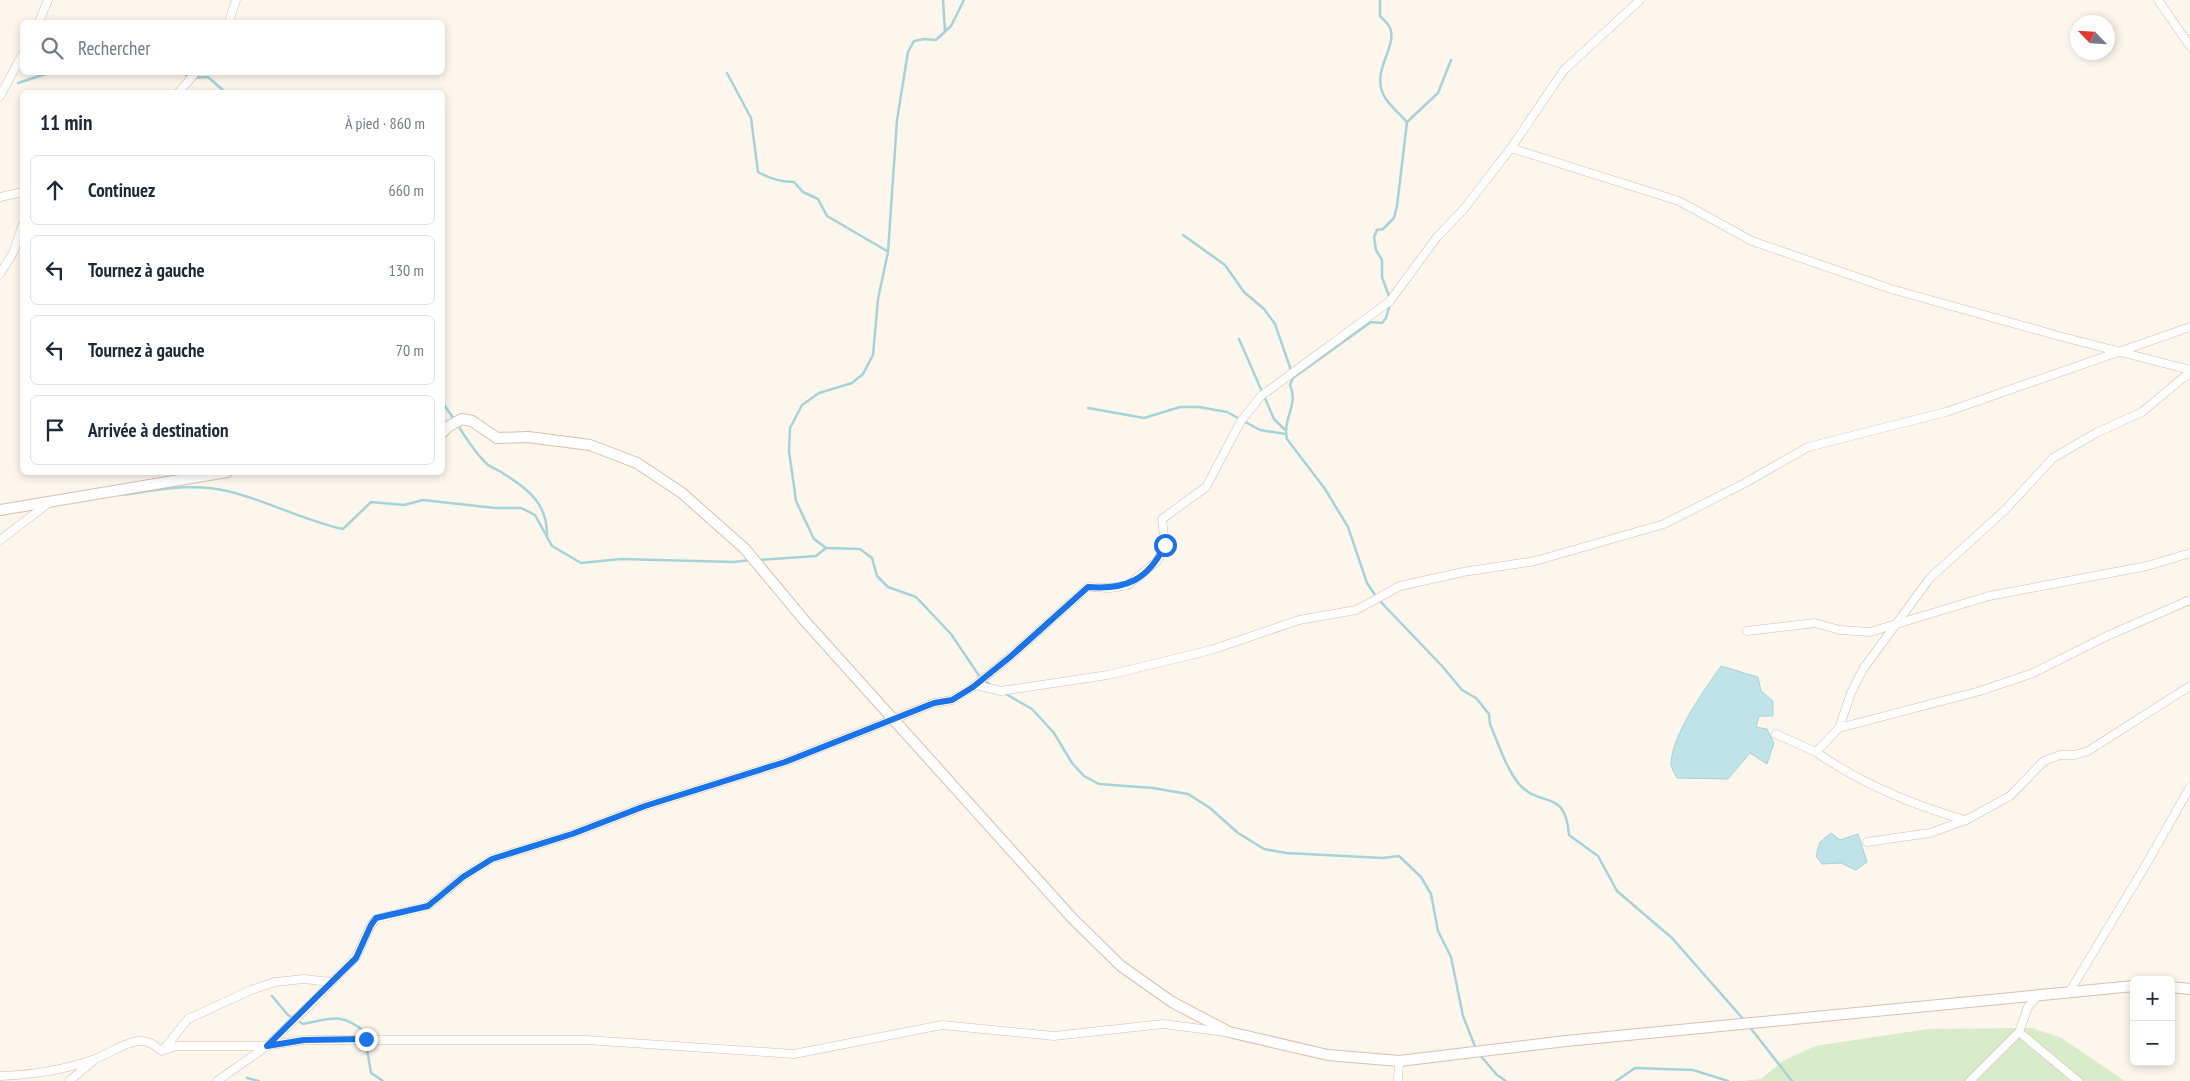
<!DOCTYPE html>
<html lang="fr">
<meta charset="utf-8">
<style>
body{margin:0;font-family:"PT Sans Narrow",sans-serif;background:#f6f6f7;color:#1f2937}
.controls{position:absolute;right:15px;bottom:15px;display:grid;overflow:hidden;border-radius:8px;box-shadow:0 2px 8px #0003}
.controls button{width:45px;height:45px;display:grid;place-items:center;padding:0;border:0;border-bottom:1px solid #e0e1e3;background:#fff;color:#1f2937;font:25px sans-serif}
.compass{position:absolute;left:2070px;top:15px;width:45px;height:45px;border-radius:50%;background:#fff;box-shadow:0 2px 8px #0003;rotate:295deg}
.stop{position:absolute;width:15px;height:15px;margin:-11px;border:4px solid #1a73e8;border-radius:50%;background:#fff}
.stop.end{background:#1a73e8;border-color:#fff;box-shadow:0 1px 5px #0008}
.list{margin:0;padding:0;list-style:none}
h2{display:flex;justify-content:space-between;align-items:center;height:65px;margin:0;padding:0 20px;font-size:21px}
h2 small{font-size:16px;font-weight:400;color:#747a83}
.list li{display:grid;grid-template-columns:32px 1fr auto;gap:15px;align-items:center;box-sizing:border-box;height:70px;margin:0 10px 10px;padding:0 10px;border:1px solid #e0e1e3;border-radius:8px}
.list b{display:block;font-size:19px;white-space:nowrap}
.list em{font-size:16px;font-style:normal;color:#747a83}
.icon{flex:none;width:28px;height:28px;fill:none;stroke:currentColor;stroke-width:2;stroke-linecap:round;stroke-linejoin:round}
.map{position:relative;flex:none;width:2190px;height:1081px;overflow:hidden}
.search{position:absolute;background:#fff;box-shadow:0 2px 8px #0003;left:20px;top:20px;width:425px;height:55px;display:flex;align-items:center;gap:12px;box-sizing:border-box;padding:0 18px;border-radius:8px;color:#747a83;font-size:19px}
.panel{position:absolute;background:#fff;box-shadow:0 2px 8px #0003;left:20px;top:90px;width:425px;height:385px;border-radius:8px}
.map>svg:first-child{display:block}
.green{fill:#d8ecc9}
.water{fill:#bfe3e8;stroke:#a5d3da}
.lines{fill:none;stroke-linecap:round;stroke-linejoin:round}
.stream{stroke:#a5d3da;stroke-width:2.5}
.street-casing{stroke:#d1beb0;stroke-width:9}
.secondary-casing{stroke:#d6c0b0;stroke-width:12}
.street{stroke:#fff;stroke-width:8}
.secondary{stroke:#fff;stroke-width:10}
.route{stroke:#1a73e8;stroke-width:6}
</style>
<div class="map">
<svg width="2190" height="1081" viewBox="0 0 2190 1081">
<rect width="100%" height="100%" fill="#fdf6ec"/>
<path class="green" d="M2031,1028L2060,1037L2125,1081H1741L1761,1079L1783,1061L1815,1046L1928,1029Z"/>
<g class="water">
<path d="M1721,666L1758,677L1761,691L1773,701V716H1759L1756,727L1767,729L1774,743L1767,764L1750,753L1728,779L1677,778C1675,774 1671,768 1671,764C1671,736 1705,689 1721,666Z"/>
<path d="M1831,833L1840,840L1858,834L1867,862L1856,870L1841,863L1822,864L1816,856L1820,842Z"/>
</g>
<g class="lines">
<g class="stream">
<path d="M943,0L945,31"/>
<path d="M964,0L951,26L936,40L924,39L914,41L908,52L897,120L888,252L878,299L873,355L863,374L852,383L819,393L802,405L790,428L789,451L796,501L814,539L826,548L860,549L872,558L877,576L888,587L916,597L951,634L982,680L991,685"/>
<path d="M1380,0V16C1384,20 1390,25 1391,31C1395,51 1369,74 1386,99C1391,107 1401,115 1407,122L1397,206L1394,218L1383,229L1377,230L1374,237L1376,250L1382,260V277L1390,299"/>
<path d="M156,72H161"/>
<path d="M181,72L192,78L208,77L225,92"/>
<path d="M727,73L751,118L758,172C770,179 780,182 794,182L803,192L818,199L827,216L887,251"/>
<path d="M18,83L52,72"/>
<path d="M1407,122L1438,93L1451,60"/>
<path d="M1183,235L1225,265L1244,292L1264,309L1275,324L1292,373"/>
<path d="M1390,304L1386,318L1382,323L1371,322L1293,378L1290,385C1299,405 1282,419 1287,439L1325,489L1348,527L1367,583L1377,598L1442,666L1462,690L1476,698L1489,714L1490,724C1498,743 1506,768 1519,784C1541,809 1565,787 1569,835L1598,856L1617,891L1672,938L1744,1020"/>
<path d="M1239,339L1274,419L1284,429"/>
<path d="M442,402L454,419"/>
<path d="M1088,408L1144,418L1180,407H1199L1227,412L1260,430L1285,434"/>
<path d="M457,424C466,438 475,453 487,464C492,468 499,470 504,474C530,490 548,505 547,537"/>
<path d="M120,495C154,491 193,482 227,491C266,500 302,520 343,529L371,502L404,505L423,500L495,508H521L535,515L552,546L581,563L621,559L734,562L750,560"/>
<path d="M758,560L816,556L826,548"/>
<path d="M1004,693L1032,709L1054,733L1072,763L1084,776L1099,784L1153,788L1188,794L1210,808L1238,833L1264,849L1286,853L1325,855L1383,858L1399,856L1421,877L1431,894L1438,931L1451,957L1463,1016L1476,1049"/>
<path d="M272,996L288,1015L303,1024C331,1019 339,1012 364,1031L371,1073L383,1081"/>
<path d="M1749,1026L1792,1081"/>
<path d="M1479,1054L1497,1075L1506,1081"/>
<path d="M247,1078L259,1081"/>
<path d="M1616,1081L1635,1068L1693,1070L1728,1081"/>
</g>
<defs>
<g id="street">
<path d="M2158,0L2190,46"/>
<path d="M39,22L48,0"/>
<path d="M229,22L236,0"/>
<path d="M179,92L196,72"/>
<path d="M0,96L22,55"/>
<path d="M1511,148L1679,201L1752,241L1891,289L2059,336L2190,370"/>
<path d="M0,197L22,192"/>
<path d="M0,274L14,251L22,226"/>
<path d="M0,540L50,502"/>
<path d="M1747,631L1815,623L1840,630L1870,632L1989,596L2147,566L2190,553"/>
<path d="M973,687L1010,657L1088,587L1110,588L1128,585L1157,561L1165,545L1162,519L1206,487L1241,421L1261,396L1390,301L1437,237L1463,210L1511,148L1564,70L1640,0"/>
<path d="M1839,728L1851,693L1863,669L1930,578L2005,510L2053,458L2096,433L2142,412L2190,372"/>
<path d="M1776,734L1816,752L1839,728L1980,691L2033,673L2107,636L2190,600"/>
<path d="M1816,752C1860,783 1913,805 1965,820"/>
<path d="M1867,842L1930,833L1966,820L2010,796L2044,761L2060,755H2074L2088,751L2190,686"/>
<path d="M2070,991L2147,863L2190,787"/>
<path d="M2019,1032L2078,1081"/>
<path d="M163,1050L188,1019L251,990L275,982L304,979L331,982"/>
<path d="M0,1076C33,1075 64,1070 95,1059C109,1054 123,1043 138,1041C149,1040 154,1045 162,1051L176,1046H264L304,1040H587L794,1054L942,1025L1054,1036L1163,1024L1225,1032"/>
<path d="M69,1081L92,1062"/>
<path d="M217,1081L267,1046L310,1005L356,957L371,925L376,919L428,906L463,877L492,859L572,834L645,806L785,762L934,703L952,700L976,685L1001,691L1108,675L1211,650L1299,620L1356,610L1400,586L1463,572L1535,561L1664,524L1745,483L1808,447L1946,412L2190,327"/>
<path d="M1398,1081L1399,1061"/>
<path d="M1970,1081L2019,1032L2028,1007L2039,994"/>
</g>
<g id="secondary">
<path d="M442,433L449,426L462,419L472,421L497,438L528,437L590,445L637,463L682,493L745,549L804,620L1073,919L1121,966L1172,1002L1229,1032L1328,1055L1399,1061L1566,1041L2134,986"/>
<path d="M0,510L227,472"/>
<path d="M2171,987L2190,989"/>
</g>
</defs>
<use href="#street" class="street-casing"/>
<use href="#secondary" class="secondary-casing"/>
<use href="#street" class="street"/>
<use href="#secondary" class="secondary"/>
</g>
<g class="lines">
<path class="route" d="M366,1039L304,1040L267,1046L356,958L371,925L376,918L428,906L463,877L492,859L572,834L645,806L785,762L934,703L952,700L973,687L1010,657L1088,587C1126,590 1148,580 1165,545"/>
</g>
</svg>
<div class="controls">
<button>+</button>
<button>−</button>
</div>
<svg class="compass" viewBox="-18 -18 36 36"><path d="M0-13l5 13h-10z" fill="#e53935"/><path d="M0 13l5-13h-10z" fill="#747a83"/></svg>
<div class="stop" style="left:1165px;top:545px"></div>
<div class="stop end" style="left:366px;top:1039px"></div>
<div class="search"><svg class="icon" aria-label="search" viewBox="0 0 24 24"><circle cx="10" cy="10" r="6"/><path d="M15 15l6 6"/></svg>Rechercher</div>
<section class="panel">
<h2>11 min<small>À pied · 860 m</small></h2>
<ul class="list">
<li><svg class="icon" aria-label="ahead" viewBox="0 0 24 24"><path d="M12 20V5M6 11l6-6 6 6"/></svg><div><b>Continuez</b></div><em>660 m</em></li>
<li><svg class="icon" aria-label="left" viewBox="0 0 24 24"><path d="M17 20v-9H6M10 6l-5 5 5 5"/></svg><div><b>Tournez à gauche</b></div><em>130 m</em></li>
<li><svg class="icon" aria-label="left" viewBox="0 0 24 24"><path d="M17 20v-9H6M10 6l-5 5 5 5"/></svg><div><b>Tournez à gauche</b></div><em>70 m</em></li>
<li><svg class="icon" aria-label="arrive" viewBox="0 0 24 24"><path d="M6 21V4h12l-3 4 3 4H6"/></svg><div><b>Arrivée à destination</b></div></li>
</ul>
</section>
</div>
